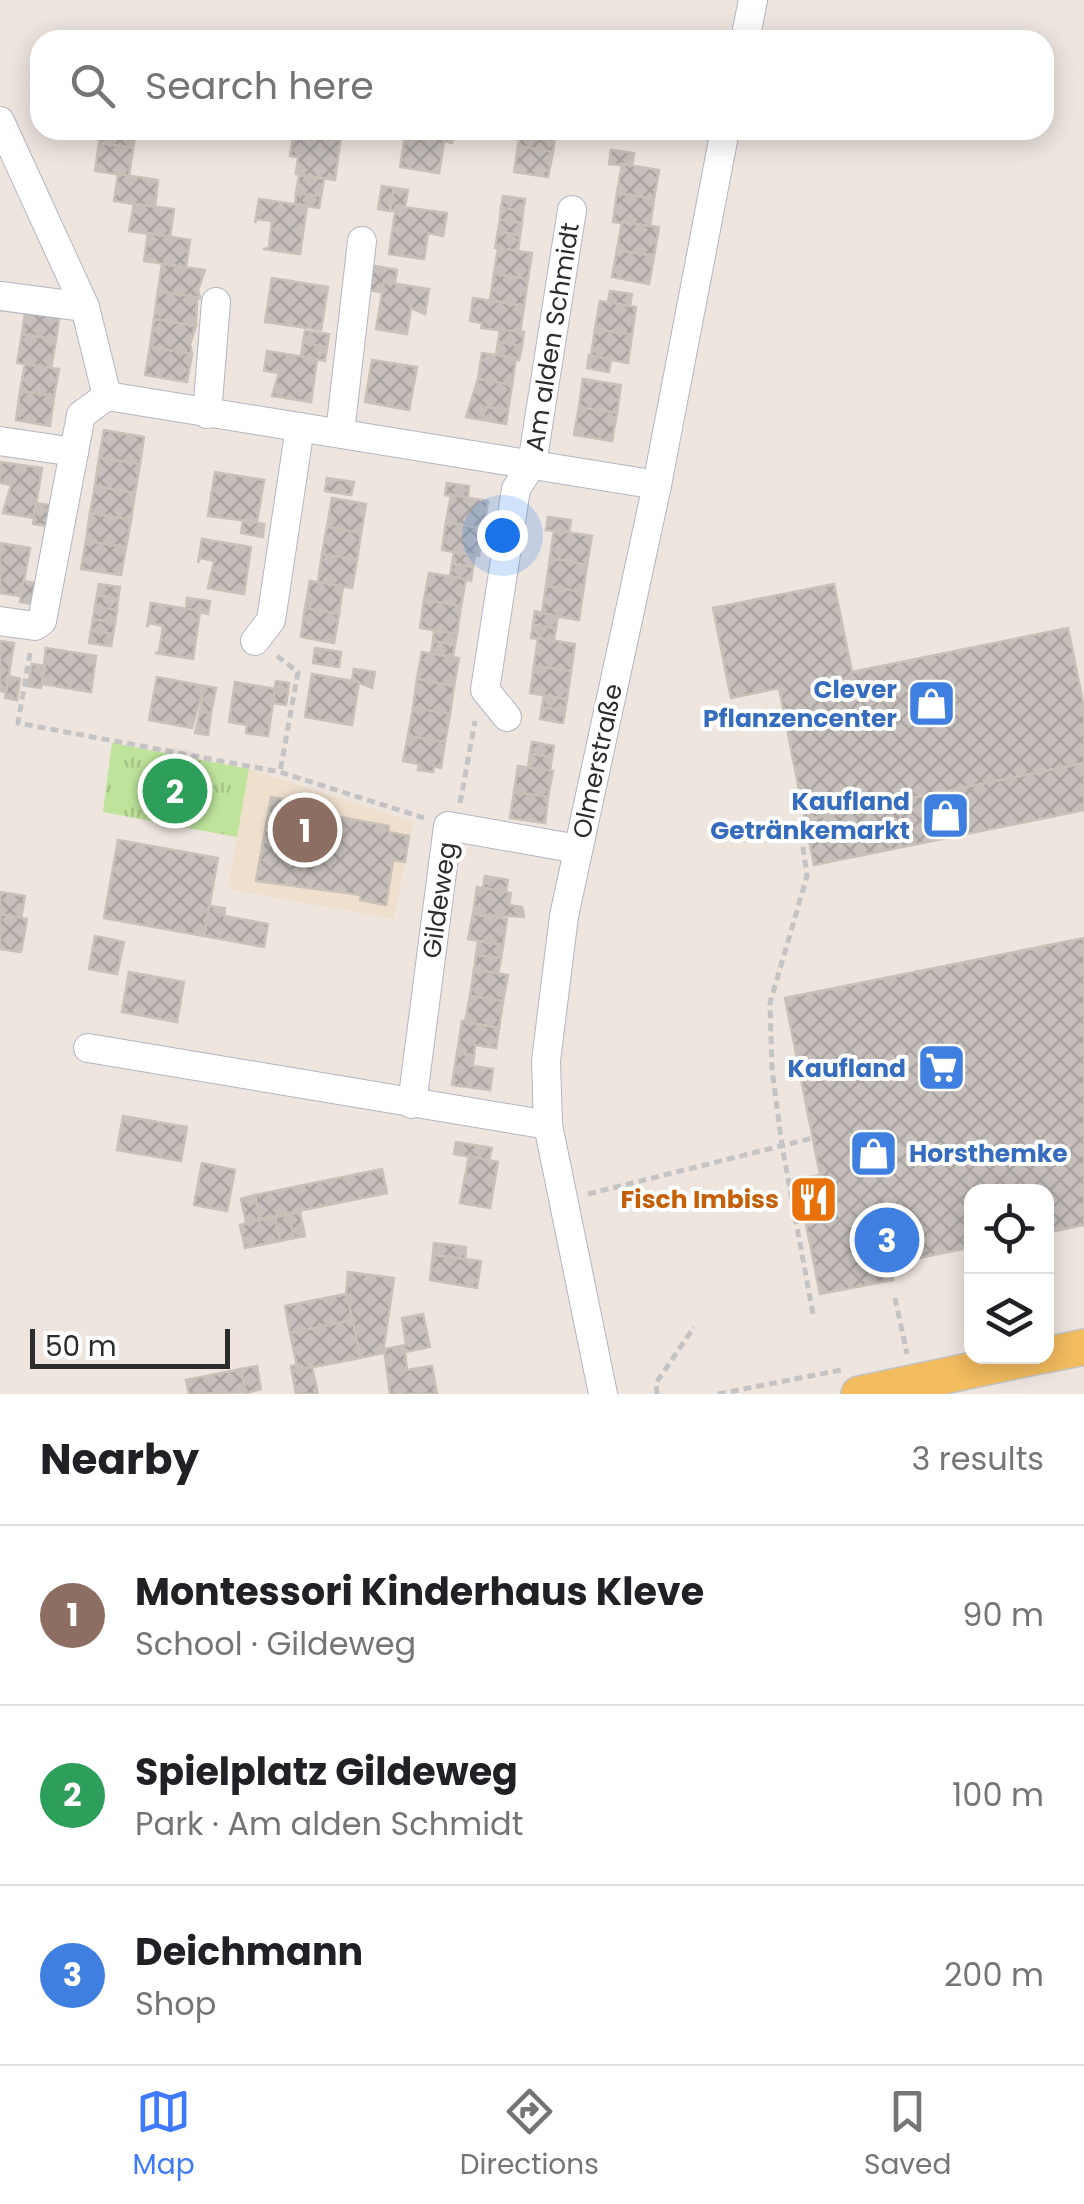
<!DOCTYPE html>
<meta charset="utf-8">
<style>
body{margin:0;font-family:Poppins,sans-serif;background:#f6f6f6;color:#202124}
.controls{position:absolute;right:30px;bottom:30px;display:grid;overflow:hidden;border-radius:20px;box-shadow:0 5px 25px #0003}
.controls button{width:90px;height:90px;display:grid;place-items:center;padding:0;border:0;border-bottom:2px solid #e0e0e0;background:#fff;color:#202124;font:50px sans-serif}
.scale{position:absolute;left:30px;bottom:25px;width:200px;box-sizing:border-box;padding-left:10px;border:5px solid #2c2c2c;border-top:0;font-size:28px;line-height:35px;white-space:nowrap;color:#2c2c2c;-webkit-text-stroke:8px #fff;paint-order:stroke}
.you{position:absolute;left:502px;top:535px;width:35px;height:35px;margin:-25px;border:8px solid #fff;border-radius:50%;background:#1a73e8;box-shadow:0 0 0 15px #1a73e833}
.badge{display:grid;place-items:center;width:65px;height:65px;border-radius:50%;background:#3e7afb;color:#fff;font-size:32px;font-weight:700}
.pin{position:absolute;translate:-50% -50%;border:5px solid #fff;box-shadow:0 2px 10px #0006}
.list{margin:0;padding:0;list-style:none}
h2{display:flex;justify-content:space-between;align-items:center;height:130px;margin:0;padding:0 40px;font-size:42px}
h2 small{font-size:32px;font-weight:400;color:#757577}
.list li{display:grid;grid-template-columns:65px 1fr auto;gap:30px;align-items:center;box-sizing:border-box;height:180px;padding:0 40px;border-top:2px solid #e0e0e0}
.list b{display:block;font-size:38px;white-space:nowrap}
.list p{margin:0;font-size:32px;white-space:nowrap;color:#757577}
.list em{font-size:32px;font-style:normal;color:#757577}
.icon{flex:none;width:55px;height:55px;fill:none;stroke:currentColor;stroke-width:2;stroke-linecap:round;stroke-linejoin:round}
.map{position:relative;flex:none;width:1084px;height:1394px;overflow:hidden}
.search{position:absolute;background:#fff;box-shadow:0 5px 25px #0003;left:30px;right:30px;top:30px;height:110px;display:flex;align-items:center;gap:25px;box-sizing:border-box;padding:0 35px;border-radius:30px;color:#757577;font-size:38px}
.sheet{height:670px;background:#fff}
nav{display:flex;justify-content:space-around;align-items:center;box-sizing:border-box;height:140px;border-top:2px solid #e0e0e0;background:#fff;font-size:28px;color:#757577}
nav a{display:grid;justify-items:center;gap:5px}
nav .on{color:#3e7afb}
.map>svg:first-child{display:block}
.education{fill:#efe0ce}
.park{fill:url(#park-tufts)}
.building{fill:url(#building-cross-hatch);stroke:#c9c1b8;stroke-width:2.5}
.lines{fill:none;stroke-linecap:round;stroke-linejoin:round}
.minor-casing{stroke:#b2b6c0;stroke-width:30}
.major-casing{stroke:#c4c4c4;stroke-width:38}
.path{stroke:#c4c4c4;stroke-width:5;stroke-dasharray:8 5;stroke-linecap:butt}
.minor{stroke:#fff;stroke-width:28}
.major{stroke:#f2bc5f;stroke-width:35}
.labels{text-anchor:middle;stroke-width:8;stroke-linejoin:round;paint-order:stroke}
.street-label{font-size:25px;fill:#2c2c2c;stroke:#fff}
.shop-label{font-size:25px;font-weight:bold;fill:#366cbe;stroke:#fff;text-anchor:end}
.food-label{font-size:25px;font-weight:bold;fill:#c56008;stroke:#fff;text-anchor:end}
</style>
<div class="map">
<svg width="1084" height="1394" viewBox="0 0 1084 1394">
<defs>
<pattern id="park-tufts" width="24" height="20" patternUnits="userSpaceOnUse" patternTransform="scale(2.5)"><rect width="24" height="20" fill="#bee49b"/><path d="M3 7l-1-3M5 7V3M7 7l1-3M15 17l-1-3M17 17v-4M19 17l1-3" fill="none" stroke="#a3c486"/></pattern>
<pattern id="building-cross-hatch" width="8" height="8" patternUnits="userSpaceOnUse" patternTransform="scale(2.5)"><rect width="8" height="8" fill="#c6bfbb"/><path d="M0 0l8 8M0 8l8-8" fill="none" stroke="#aaa4a1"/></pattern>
</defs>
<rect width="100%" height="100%" fill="#eee5df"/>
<path class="education" d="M112,743L249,769L413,822L394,919L228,889L237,837L103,812Z"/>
<path class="park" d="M112,743L249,769L237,837L103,812Z"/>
<g class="building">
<path d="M101,130H136L133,148L99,143Z"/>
<path d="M294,130L341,135L335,180L296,174L298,157L290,156Z"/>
<path d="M406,130H454L452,143L444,141L439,173L400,167Z"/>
<path d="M521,130H556L553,152L518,146Z"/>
<path d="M99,143L133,148L129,176L95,171Z"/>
<path d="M518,146L553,152L548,177L514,172Z"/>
<path d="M611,150L634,153L632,166L609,164Z"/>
<path d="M622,164L659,170L654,199L617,193Z"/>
<path d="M118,174L158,180L155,207L114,201Z"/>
<path d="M299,175L324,179L321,196L296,193Z"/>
<path d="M382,186L394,188L390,211L378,209Z"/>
<path d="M394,188L408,190L405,207L396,206L395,211H390Z"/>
<path d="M296,193L321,196L319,208L295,204Z"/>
<path d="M617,193L654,199L650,227L613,222Z"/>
<path d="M503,196L525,199L523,211L501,208Z"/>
<path d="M259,199L307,206L300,254L263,249L269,248L272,221L257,219L255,223Z"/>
<path d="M134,204L174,209L170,237L129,231Z"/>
<path d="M396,206L447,213L443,236L428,233L424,259L389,254Z"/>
<path d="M501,208L523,211L522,223L500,220Z"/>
<path d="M500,220L522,223L520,235L498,232Z"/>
<path d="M622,222L659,227L654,256L617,250Z"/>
<path d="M498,232L520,235L518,251L495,248Z"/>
<path d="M148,233L190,240L186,267L144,261Z"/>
<path d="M498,248L532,253L528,279L494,274Z"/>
<path d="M617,250L654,256L649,284L612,277Z"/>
<path d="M162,264L205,270L198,290L200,298L158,291Z"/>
<path d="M370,265L397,270L395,283L384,282L382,292L366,290Z"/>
<path d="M494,274L528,279L524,306L490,300Z"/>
<path d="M272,278L328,287L321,330L265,322Z"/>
<path d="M384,282L429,289L425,314L411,308L407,334L376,329Z"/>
<path d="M158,291L200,298L197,299L196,326L154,319Z"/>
<path d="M610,291L632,294L630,306L608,302Z"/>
<path d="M473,298L524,306L520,333L481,328L482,323L470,321Z"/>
<path d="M600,301L636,307L632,335L595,329Z"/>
<path d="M26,306L60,312L56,340L22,334Z"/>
<path d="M154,319L196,326L190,344L192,354L150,347Z"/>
<path d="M595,329L632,335L628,363L591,356Z"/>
<path d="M500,330L524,332L522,346L498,342Z"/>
<path d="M305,331L329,334L327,347L303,343Z"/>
<path d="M22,334L56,340L51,368L17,363Z"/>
<path d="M498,342L522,346L519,360L496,355Z"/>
<path d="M303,343L327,347L325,361L301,356Z"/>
<path d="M150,347L192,354L187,382L145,375Z"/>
<path d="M267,351L317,359L311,402L272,396L279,373L264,371Z"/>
<path d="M482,353L516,358L512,385L478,379Z"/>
<path d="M589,355L611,360L609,372L587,368Z"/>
<path d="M372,360L417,367L409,410L365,402Z"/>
<path d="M25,364L59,369L54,396L20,391Z"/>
<path d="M478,379L512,385L508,410L485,407L483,420L466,417Z"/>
<path d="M583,379L621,385L617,413L579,407Z"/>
<path d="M20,391L54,396L50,426L16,420Z"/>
<path d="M485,407L508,410L506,424L483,420Z"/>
<path d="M579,407L617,413L612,441L574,435Z"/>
<path d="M104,430L144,437L140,464L99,458Z"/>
<path d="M99,458L140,464L135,493L95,486Z"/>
<path d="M0,462L42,468L34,518L3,513L11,485L0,483Z"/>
<path d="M215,472L264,480L257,522L208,516Z"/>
<path d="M327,478L354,482L351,495L325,491Z"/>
<path d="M447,483L469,486L468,497L445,495Z"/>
<path d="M95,486L135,493L131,520L90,513Z"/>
<path d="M451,495L488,501L484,529L446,522Z"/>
<path d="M332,498L366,504L361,533L327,527Z"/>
<path d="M36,503L49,505L46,526L33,524Z"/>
<path d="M90,513L131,520L126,547L86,541Z"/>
<path d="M548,517L571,520L569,532L546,530Z"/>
<path d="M243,520L264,524L263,537L241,533Z"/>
<path d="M446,522L484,529L479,556L442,550Z"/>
<path d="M327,527L361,533L357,560L322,554Z"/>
<path d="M554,530L592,536L587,565L550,558Z"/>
<path d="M202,539L251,547L244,594L208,588L214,561L200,558L198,563Z"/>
<path d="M86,541L126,547L121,575L81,569Z"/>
<path d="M0,543L30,548L21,596L0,593Z"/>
<path d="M454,552L475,555L473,567L452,564Z"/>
<path d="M322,554L357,560L352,588L318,582Z"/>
<path d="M550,558L587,565L583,592L546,586Z"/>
<path d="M452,564L473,567L471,581L450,576Z"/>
<path d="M429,573L466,579L461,606L424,600Z"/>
<path d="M23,581L36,583L33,604L20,602Z"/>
<path d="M310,581L343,586L339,614L305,608Z"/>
<path d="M99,584L120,587L118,599L97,595Z"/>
<path d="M834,584L852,672L1068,628L1084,707V763L805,820L779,688L731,698L713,608Z"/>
<path d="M546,586L583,592L579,620L542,614Z"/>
<path d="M97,595L118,599L117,610L95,607Z"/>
<path d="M187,598L210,601L208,614L186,609Z"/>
<path d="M424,600L461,606L457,634L420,628Z"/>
<path d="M151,603L200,611L193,659L155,653L159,652L163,626L149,623L147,627Z"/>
<path d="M95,607L117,610L115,623L93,619Z"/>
<path d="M305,608L339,614L334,643L301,637Z"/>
<path d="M535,611L558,617L556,628L533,625Z"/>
<path d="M93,619L115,623L113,634L91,631Z"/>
<path d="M533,625L556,628L554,640L531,638Z"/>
<path d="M434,630L457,634L455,645L433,641Z"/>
<path d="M91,631L113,634L111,646L89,643Z"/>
<path d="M538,638L575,644L571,671L534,666Z"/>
<path d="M0,641L14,643L6,692L0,691Z"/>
<path d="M433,641L455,645L453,657L431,654Z"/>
<path d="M46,648L96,656L91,692L42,684Z"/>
<path d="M315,648L341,652L339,667L313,663Z"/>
<path d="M422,652L459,658L454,686L417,679Z"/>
<path d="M32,664L45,666L41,688L28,686Z"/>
<path d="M534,666L571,671L567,699L530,693Z"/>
<path d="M354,669L375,672L372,688L352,680Z"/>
<path d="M312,674L359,682L352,725L305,717Z"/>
<path d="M9,676L20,679L17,700L5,698Z"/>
<path d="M157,677L204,686L192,728L149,720Z"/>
<path d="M417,679L454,686L450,714L413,708Z"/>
<path d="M276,681L289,683L286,705L272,703Z"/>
<path d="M235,682L275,689L268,736L246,733L247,725L229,722Z"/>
<path d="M204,686L216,688L211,713L200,712Z"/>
<path d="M544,696L567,699L565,711L542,707Z"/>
<path d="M542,707L565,711L563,723L540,719Z"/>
<path d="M413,708L450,714L445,742L408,736Z"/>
<path d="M200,712L211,713L208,735L195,733Z"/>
<path d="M408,736L445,742L441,768L434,766L433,772L418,770L419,764L403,761Z"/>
<path d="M532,742L554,746L552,757L530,754Z"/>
<path d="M530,754L552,757L550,771L528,768Z"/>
<path d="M1084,763V810L814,865L805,820Z"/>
<path d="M518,766L553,771L548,797L514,792Z"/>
<path d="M514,792L548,797L545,823L510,818Z"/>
<path d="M271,797L320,805L319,813L389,826V832L409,836L405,862L393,860L386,905L360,900L361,895L256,881Z"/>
<path d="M118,840L218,858L204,936L104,918Z"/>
<path d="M485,876L508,880L506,892L483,888Z"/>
<path d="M477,887L511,893L509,905L522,907L524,917L473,914Z"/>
<path d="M0,892L25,896L21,918L0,914Z"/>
<path d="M209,906L225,908L224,916L268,924L264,947L204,936Z"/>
<path d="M0,914L27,919L21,952L0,949Z"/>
<path d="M473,914L507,919L503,945L468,939Z"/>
<path d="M95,936L124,942L117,974L89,969Z"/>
<path d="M1084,938V1225L1046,1233V1192H972V1247L890,1264L893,1280L820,1294L797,1179L820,1175L785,998Z"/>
<path d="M478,941L503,945L501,958L476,955Z"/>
<path d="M476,955L501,958L498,973L474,970Z"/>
<path d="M474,970L508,975L503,1001L470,996Z"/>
<path d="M129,972L184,982L177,1022L122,1012Z"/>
<path d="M470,996L503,1001L499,1028L465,1022Z"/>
<path d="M462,1021L499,1028L496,1048L475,1045L474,1056L457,1053Z"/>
<path d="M457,1053L474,1056L472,1066L493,1069L490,1090L452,1085Z"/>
<path d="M123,1116L187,1127L181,1161L117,1150Z"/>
<path d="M456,1142L492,1148L489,1160L454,1154Z"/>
<path d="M469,1156L498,1162L490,1208L460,1203Z"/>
<path d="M202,1163L235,1170L227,1211L194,1205Z"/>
<path d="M382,1169L387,1193L259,1219L255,1195Z"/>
<path d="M255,1195L259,1219L246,1222L241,1199Z"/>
<path d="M300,1212L305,1236L294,1238L289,1215Z"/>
<path d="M289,1215L294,1238L280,1241L275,1217Z"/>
<path d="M275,1217L280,1241L245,1248L240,1225Z"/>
<path d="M434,1243L466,1247L465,1259L433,1255Z"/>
<path d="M433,1255L481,1261L477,1288L430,1280Z"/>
<path d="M348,1272L394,1278L383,1353L360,1358L346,1294Z"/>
<path d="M346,1294L353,1320L290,1333L285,1306Z"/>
<path d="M423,1314L430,1347L405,1352L407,1370L432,1366L437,1394H390L384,1349L406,1345L402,1318Z"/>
<path d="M353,1320L360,1358L298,1370L290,1333Z"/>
<path d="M297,1365L298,1370L312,1367L318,1394H296L291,1366Z"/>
<path d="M257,1366L261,1389L246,1393L241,1369Z"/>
<path d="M241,1369L245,1392L189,1394L186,1380Z"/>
</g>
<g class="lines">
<defs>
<g id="minor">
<path d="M745,40L753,0"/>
<path d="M0,121L85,307L107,396L657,485"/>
<path d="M0,296L85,307"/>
<path d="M207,414L216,302"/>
<path d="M340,433L362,241"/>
<path d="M0,441L74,452"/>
<path d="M0,621L35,626L42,621L81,415L107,396"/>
<path d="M255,641L271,620L300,427"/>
<path d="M507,717L485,690L516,489L532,464L572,210"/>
<path d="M88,1048L548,1125"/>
<path d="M412,1104L448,826L578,849"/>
<path d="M603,1394L548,1125L546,1061L564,916L657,485L725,130"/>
</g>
<g id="major">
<path d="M1046,1355L1084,1347"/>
<path d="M859,1394L1039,1356"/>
</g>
</defs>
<use href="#minor" class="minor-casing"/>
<use href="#major" class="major-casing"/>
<g class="path">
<path d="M30,653L18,723L280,772L424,818"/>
<path d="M277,656L298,672L280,772"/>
<path d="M460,803L475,721"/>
<path d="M801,834L807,876L770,1003L772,1069L782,1146L813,1314"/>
<path d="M789,836L808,833"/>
<path d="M588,1194L813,1138"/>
<path d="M895,1298L907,1354"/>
<path d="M657,1394L656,1383L694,1327"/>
<path d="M718,1394L841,1370"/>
</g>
<use href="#minor" class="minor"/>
<use href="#major" class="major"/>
</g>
<defs>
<symbol id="shop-square" viewBox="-11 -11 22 22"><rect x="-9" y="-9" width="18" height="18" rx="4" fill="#3f7fe0" stroke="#fff"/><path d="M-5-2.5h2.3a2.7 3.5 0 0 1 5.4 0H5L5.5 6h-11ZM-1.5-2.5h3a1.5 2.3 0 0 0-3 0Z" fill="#fff"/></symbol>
<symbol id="supermarket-square" viewBox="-11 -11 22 22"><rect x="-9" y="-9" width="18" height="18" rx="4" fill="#3f7fe0" stroke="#fff"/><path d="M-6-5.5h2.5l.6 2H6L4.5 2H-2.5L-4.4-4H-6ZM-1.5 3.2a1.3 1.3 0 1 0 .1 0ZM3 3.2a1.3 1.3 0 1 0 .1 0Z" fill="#fff"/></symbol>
<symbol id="restaurant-square" viewBox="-11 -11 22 22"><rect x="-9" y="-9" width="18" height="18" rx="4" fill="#e8710a" stroke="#fff"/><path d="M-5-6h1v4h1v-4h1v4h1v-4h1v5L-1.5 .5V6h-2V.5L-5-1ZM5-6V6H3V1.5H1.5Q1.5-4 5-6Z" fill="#fff"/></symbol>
</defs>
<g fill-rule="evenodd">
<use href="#shop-square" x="904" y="676" width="55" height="55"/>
<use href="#shop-square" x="918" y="788" width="55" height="55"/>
<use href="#supermarket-square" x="914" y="1040" width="55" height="55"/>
<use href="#shop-square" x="846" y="1126" width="55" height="55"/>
<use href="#restaurant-square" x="786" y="1172" width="55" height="55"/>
</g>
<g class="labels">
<g class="street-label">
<text transform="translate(552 337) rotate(-81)" y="9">Am alden Schmidt</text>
<text transform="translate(597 761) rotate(-78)" y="9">Olmerstraße</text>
<text transform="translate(439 900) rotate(-82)" y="9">Gildeweg</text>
</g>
<g class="shop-label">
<text x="897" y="698">Clever<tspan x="897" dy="29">Pflanzencenter</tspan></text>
<text x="910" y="810">Kaufland<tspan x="910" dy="29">Getränkemarkt</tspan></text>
<text x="906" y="1077">Kaufland</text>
<text x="909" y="1162" text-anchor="start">Horsthemke</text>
</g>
<g class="food-label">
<text x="779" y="1208">Fisch Imbiss</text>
</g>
</g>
</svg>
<div class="controls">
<button><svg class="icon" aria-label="locate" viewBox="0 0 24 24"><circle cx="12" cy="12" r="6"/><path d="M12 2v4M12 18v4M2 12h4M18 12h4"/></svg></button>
<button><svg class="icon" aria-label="layers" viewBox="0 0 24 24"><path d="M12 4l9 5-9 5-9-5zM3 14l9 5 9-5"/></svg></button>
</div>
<div class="scale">50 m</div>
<div class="you"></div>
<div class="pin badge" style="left:305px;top:830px;background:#8d6e63">1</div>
<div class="pin badge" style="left:175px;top:791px;background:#2e9e5b">2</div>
<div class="pin badge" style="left:887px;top:1240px;background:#3f7fe0">3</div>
<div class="search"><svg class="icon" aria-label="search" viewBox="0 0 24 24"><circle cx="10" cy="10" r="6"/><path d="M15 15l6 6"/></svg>Search here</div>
</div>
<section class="sheet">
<h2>Nearby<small>3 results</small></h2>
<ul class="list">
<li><span class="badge" style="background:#8d6e63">1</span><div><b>Montessori Kinderhaus Kleve</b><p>School · Gildeweg</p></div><em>90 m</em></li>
<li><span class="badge" style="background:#2e9e5b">2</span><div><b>Spielplatz Gildeweg</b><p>Park · Am alden Schmidt</p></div><em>100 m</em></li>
<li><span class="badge" style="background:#3f7fe0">3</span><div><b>Deichmann</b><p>Shop</p></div><em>200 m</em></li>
</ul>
</section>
<nav>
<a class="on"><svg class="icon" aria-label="map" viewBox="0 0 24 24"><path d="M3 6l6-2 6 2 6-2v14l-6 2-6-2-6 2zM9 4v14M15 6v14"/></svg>Map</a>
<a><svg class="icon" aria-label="directions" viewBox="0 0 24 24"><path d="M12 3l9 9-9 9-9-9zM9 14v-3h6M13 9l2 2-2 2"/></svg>Directions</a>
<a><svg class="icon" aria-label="saved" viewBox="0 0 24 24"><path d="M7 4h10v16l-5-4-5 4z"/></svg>Saved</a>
</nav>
